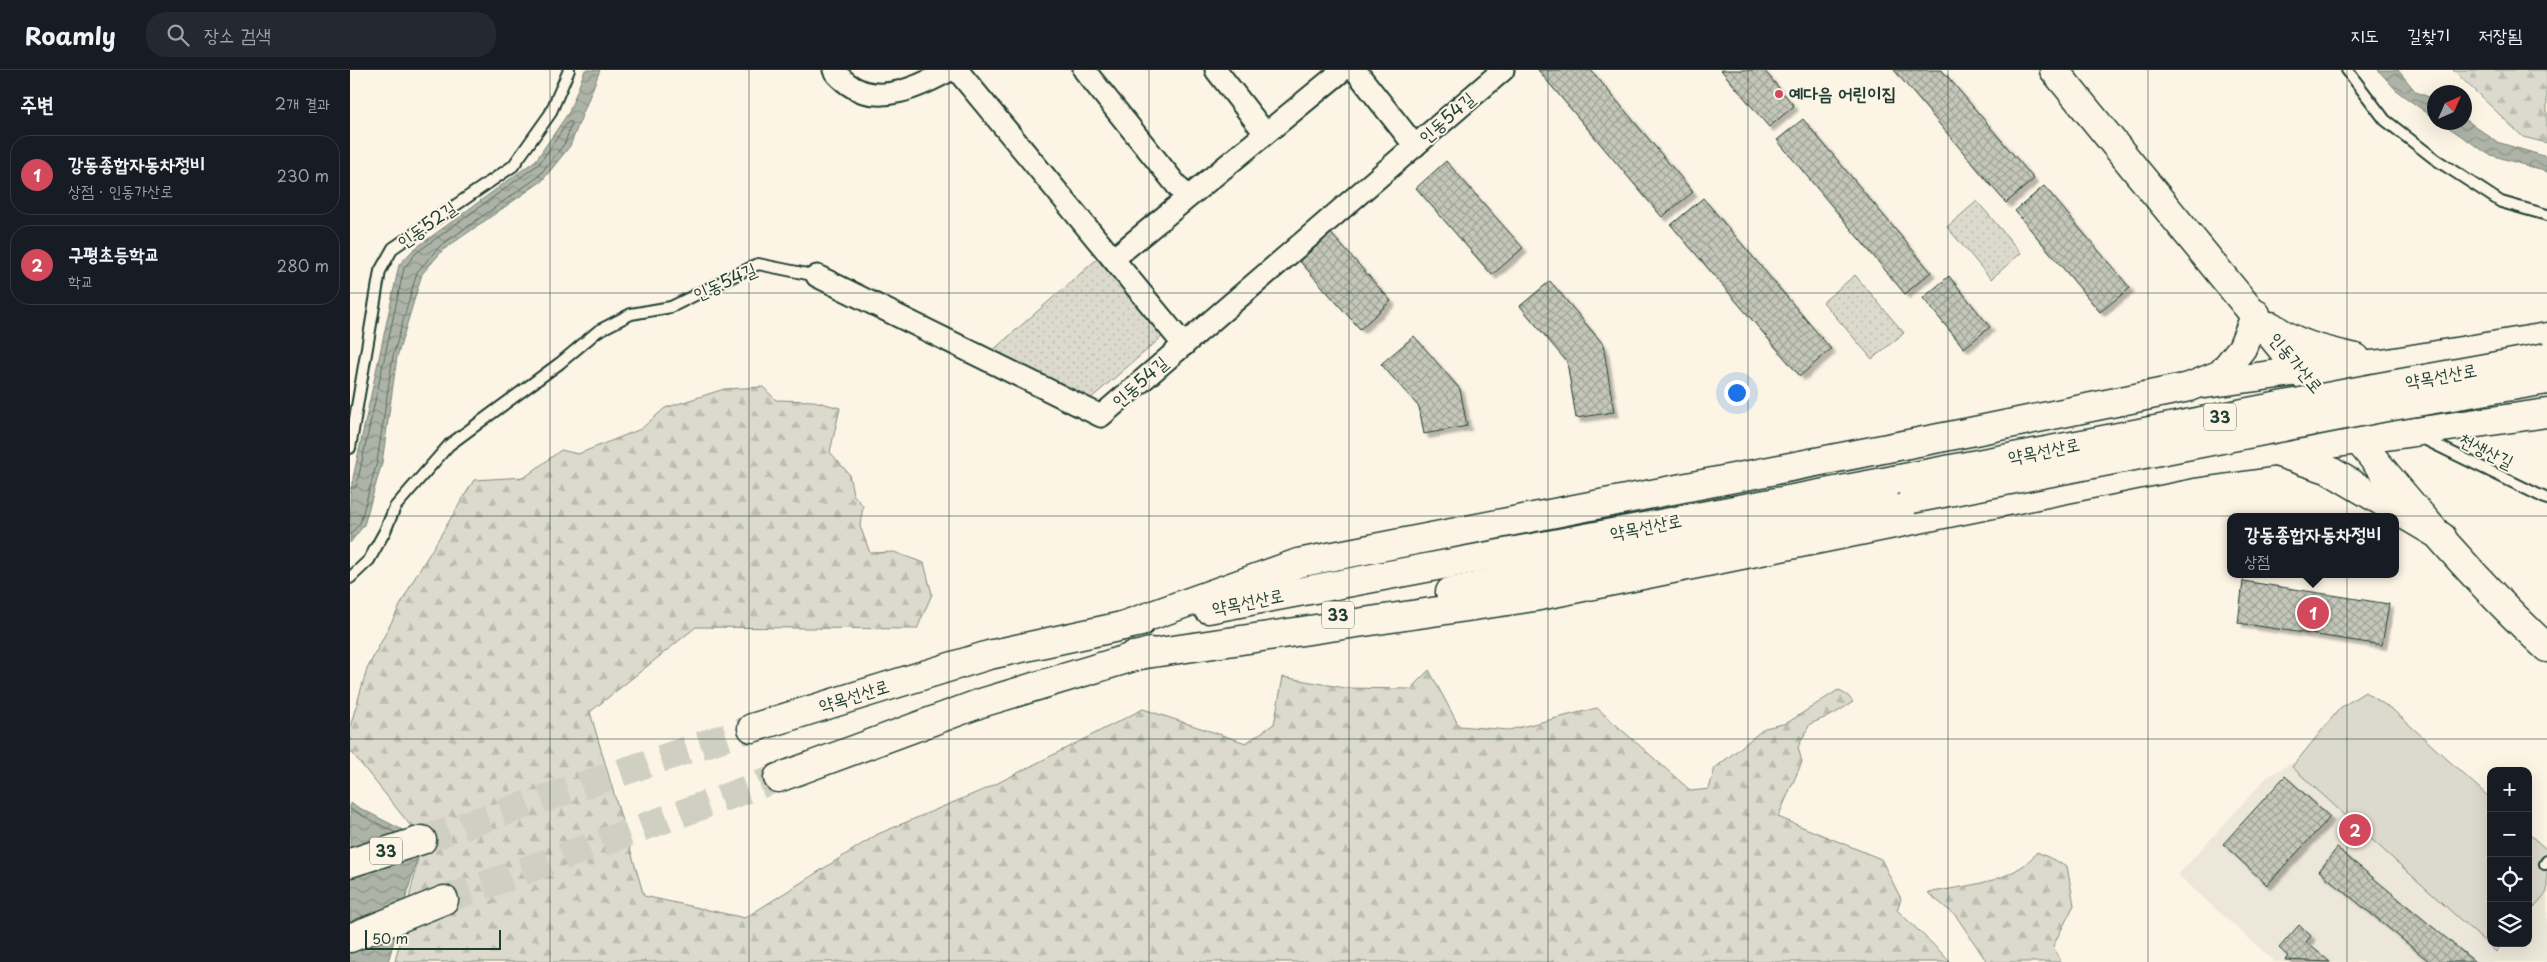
<!DOCTYPE html>
<html lang="ko">
<meta charset="utf-8">
<style>
body{margin:0;font-family:"Playpen Sans","Poor Story",sans-serif;background:#242831;color:#f1f3f6}
.controls{position:absolute;right:15px;bottom:15px;display:grid;overflow:hidden;border-radius:10px;box-shadow:0 5px 20px #0002}
.controls button{width:45px;height:45px;display:grid;place-items:center;padding:0;border:0;border-bottom:1px solid #363941;background:#171b24;color:#f1f3f6;font:25px sans-serif}
.compass{position:absolute;left:2077px;top:15px;width:45px;height:45px;border-radius:50%;background:#171b24;box-shadow:0 5px 20px #0002;rotate:45deg}
.scale{position:absolute;left:15px;bottom:12px;width:136px;box-sizing:border-box;padding-left:5px;border:2px solid #1f3d34;border-top:0;font-size:14px;line-height:18px;white-space:nowrap;color:#1f3d34;-webkit-text-stroke:4px #fcf5e5;paint-order:stroke}
.you{position:absolute;left:1386px;top:322px;width:18px;height:18px;margin:-12px;border:4px solid #fff;border-radius:50%;background:#1a73e8;box-shadow:0 0 0 8px #1a73e833}
.badge{display:grid;place-items:center;width:32px;height:32px;border-radius:50%;background:#d1495b;color:#fff;font-size:16px;font-weight:700}
.pin{position:absolute;translate:-50% -50%;border:2px solid #fff;box-shadow:0 1px 5px #0006}
.popup{position:absolute;left:1877px;top:443px;width:172px;height:65px;box-sizing:border-box;display:grid;place-content:center;border-radius:10px;background:#171b24;filter:drop-shadow(0 1px 4px #0005);font-size:16px;white-space:nowrap;color:#9ea1a6}
.popup b{font-size:19px;color:#f1f3f6}
.popup::after{content:'';position:absolute;left:50%;top:100%;margin-left:-10px;border:10px solid transparent;border-top-color:#171b24}
.list{margin:0;padding:0;list-style:none}
h2{display:flex;justify-content:space-between;align-items:center;height:65px;margin:0;padding:0 20px;font-size:21px}
h2 small{font-size:16px;font-weight:400;color:#9ea1a6}
.list li{display:grid;grid-template-columns:32px 1fr auto;gap:15px;align-items:center;box-sizing:border-box;height:80px;margin:0 10px 10px;padding:0 10px;border:1px solid #363941;border-radius:20px}
.list b{display:block;font-size:19px;white-space:nowrap}
.list p{margin:0;font-size:16px;white-space:nowrap;color:#9ea1a6}
.list em{font-size:16px;font-style:normal;color:#9ea1a6}
.icon{flex:none;width:28px;height:28px;fill:none;stroke:currentColor;stroke-width:2;stroke-linecap:round;stroke-linejoin:round}
.map{position:relative;flex:none;width:2197px;height:892px;overflow:hidden}
header{display:flex;align-items:center;gap:30px;box-sizing:border-box;height:70px;padding:0 25px;background:#171b24;border-bottom:1px solid #363941}
header strong{font-size:24px}
nav{display:flex;gap:28px;margin-inline-start:auto;font-size:18px}
.search{width:350px;height:45px;background:#242831;display:flex;align-items:center;gap:12px;box-sizing:border-box;padding:0 18px;border-radius:20px;color:#9ea1a6;font-size:19px}
main{display:flex}
aside{flex:1;background:#171b24}
.map>svg:first-child{display:block}
.built{fill:#ece7d8}
.forest{fill:url(#forest-firs);stroke:#7e8c80}
.park{fill:url(#park-dots);stroke:#7e8c80}
.pitch{fill:#dcdacc;stroke:#7e8c80}
.water{fill:url(#water-waves);stroke:#758479}
.lines{fill:none;stroke-linecap:round;stroke-linejoin:round}
.shore{stroke:#586c62;stroke-width:1}
.building{fill:url(#building-cross-hatch);stroke:#1f3d34;filter:url(#shadow)}
.trunk-tunnel{stroke:#d0d0c2;stroke-width:28;stroke-dasharray:28 14;stroke-linecap:butt}
.service-casing{stroke:#1f3d34;stroke-width:14}
.minor-casing{stroke:#1f3d34;stroke-width:25}
.secondary-casing{stroke:#1f3d34;stroke-width:31}
.trunk-casing{stroke:#1f3d34;stroke-width:31}
.service{stroke:#fcf5e5;stroke-width:10}
.minor{stroke:#fcf5e5;stroke-width:21}
.secondary{stroke:#fcf5e5;stroke-width:28}
.trunk{stroke:#fcf5e5;stroke-width:28}
.trunk-bridge-casing{stroke:#1f3d34;stroke-width:31;stroke-linecap:butt}
.trunk-bridge{stroke:#fcf5e5;stroke-width:28}
.grid{fill:none;stroke:#1f3d34;stroke-width:1;stroke-opacity:0.55}
.poi-dot{fill:#d1495b;stroke:#fcf5e5;stroke-width:2}
.labels{text-anchor:middle;stroke-width:4;stroke-linejoin:round;paint-order:stroke}
.shield{fill:#fcf5e5;stroke:#617469;stroke-width:1}
.shield-label{font-size:16px;font-weight:bold;fill:#1f3d34}
.poi-label{font-size:18px;font-weight:bold;fill:#1f3d34;stroke:#fcf5e5;text-anchor:start}
.street-label{font-size:18px;fill:#1f3d34;stroke:#fcf5e5}
</style>
<header>
<strong>Roamly</strong>
<div class="search"><svg class="icon" aria-label="search" viewBox="0 0 24 24"><circle cx="10" cy="10" r="6"/><path d="M15 15l6 6"/></svg>장소 검색</div>
<nav><a>지도</a><a>길찾기</a><a>저장됨</a></nav>
</header>
<main>
<aside>
<h2>주변<small>2개 결과</small></h2>
<ul class="list">
<li><span class="badge">1</span><div><b>강동종합자동차정비</b><p>상점 · 인동가산로</p></div><em>230 m</em></li>
<li><span class="badge">2</span><div><b>구평초등학교</b><p>학교</p></div><em>280 m</em></li>
</ul>
</aside>
<div class="map">
<svg width="2197" height="892" viewBox="0 0 2197 892">
<defs>
<pattern id="forest-firs" width="22" height="20" patternUnits="userSpaceOnUse" patternTransform="scale(1.25)"><rect width="22" height="20" fill="#dcdacc"/><path d="M5 1l3.5 6h-7zM16 11l3.5 6h-7z" fill="#bcbcb0"/></pattern>
<pattern id="park-dots" width="8" height="8" patternUnits="userSpaceOnUse" patternTransform="scale(1.25)"><rect width="8" height="8" fill="#dcdacc"/><path d="M2 2h.1M6 6h.1" fill="none" stroke="#bcbcb0" stroke-width="1.8" stroke-linecap="round"/></pattern>
<pattern id="water-waves" width="16" height="10" patternUnits="userSpaceOnUse" patternTransform="scale(1.25)"><rect width="16" height="10" fill="#aeb3a7"/><path d="M0 5q4-4 8 0t8 0" fill="none" stroke="#8d9389"/></pattern>
<pattern id="building-cross-hatch" width="8" height="8" patternUnits="userSpaceOnUse" patternTransform="scale(1.25)"><rect width="8" height="8" fill="#c5c7b9"/><path d="M0 0l8 8M0 8l8-8" fill="none" stroke="#9fa397"/></pattern>
<filter id="shadow"><feDropShadow dx="4.5" dy="4.5" stdDeviation="1" flood-color="#0004"/></filter>
</defs>
<rect width="100%" height="100%" fill="#fcf5e5"/>
<filter id="ink" filterUnits="userSpaceOnUse"><feTurbulence type="fractalNoise" baseFrequency=".02" numOctaves="2"/><feDisplacementMap in="SourceGraphic" scale="10" xChannelSelector="R" yChannelSelector="G"/><feConvolveMatrix kernelMatrix="1 2 1 2 8 2 1 2 1" color-interpolation-filters="sRGB"/></filter>
<g filter="url(#ink)">
<path class="built" d="M2018,650L2141,873H2178V778L2197,796V892H1925L1828,805L1917,707Z"/>
<g class="forest">
<path d="M2103,0H2197V73L2173,67Z"/>
<path d="M413,317L426,330L464,331L490,338L480,382L499,404L503,424L513,436L510,456L520,483L544,482L574,493L582,524L567,559L346,557L240,642L294,826L395,848L528,764L640,717L793,639L896,673L924,654L933,607L995,618L1060,619L1079,600L1109,656L1159,660L1247,638L1341,721L1359,719L1365,698L1415,658L1437,653L1488,620L1498,626L1503,632L1484,644L1460,654L1448,677L1452,692L1428,747L1531,789L1551,829L1547,840C1565,858 1583,873 1600,892H45L72,770L0,680V657L17,599L63,511L124,410L175,407L211,380L228,384L291,359L315,338L374,319Z"/>
<path d="M1687,782L1717,796L1724,835L1703,876L1711,892H1637L1606,846L1578,823C1615,815 1663,814 1687,782Z"/>
</g>
<g class="park">
<path d="M1627,131L1671,183L1641,209L1597,157Z"/>
<path d="M747,189L813,266L739,330L633,289Z"/>
<path d="M1505,205L1554,263L1522,289L1473,232Z"/>
</g>
<g class="pitch">
<path d="M2015,622L2043,640L2141,729V873H2153L2146,882L1942,697L1990,638Z"/>
<path d="M2178,763L2197,780V822L2178,844Z"/>
</g>
<g class="water">
<path d="M235,0H250L220,76L192,111L93,180L72,204L47,287L32,393L14,455L0,473V427L3,408L49,195L63,180L186,90L219,42Z"/>
<path d="M2028,0H2048L2066,22L2084,29V48L2048,22Z"/>
<path d="M2115,49L2147,72L2197,87V102L2138,84L2092,53L2114,52Z"/>
<path d="M0,733L72,770L38,892H0Z"/>
</g>
<g class="lines">
<g class="shore">
<path d="M0,418H5L7,414L54,198L66,183L189,94L218,52H222L215,73L188,107L90,176L67,202L43,286L27,392L10,453L0,465"/>
<path d="M0,739L46,763"/>
</g>
</g>
<g class="building">
<path d="M1188,0H1241L1343,122L1312,147Z"/>
<path d="M1371,0H1414L1444,36L1419,57Z"/>
<path d="M1544,0H1592L1684,109L1656,133Z"/>
<path d="M1453,49L1581,202L1555,224L1427,70Z"/>
<path d="M1096,91L1173,178L1142,205L1066,118Z"/>
<path d="M1694,116L1780,218L1750,242L1665,141Z"/>
<path d="M1353,128L1481,279L1450,306L1321,155Z"/>
<path d="M977,159L1041,231L1010,259L946,187Z"/>
<path d="M1599,206L1640,257L1614,278L1573,228Z"/>
<path d="M1200,211L1253,274L1264,342L1226,348L1217,292L1170,236Z"/>
<path d="M1064,266L1110,319L1117,356L1074,364L1069,337L1031,294Z"/>
<path d="M1893,511L2039,534L2032,575L1888,553Z"/>
<path d="M1935,706L1980,747L1917,815L1873,774Z"/>
<path d="M1987,778L2125,892H2080L1969,801Z"/>
<path d="M1949,855L1961,866L1956,872L1980,892L1935,890L1938,886L1929,878Z"/>
</g>
<g class="lines">
<g class="trunk-tunnel">
<path d="M72,770L402,658"/>
<path d="M94,830L428,708"/>
</g>
<defs>
<g id="service">
<path d="M1997,0L2035,50L2085,89L2151,132L2197,145"/>
<path d="M2072,368L2197,429"/>
<path d="M0,378L30,201L43,178L163,96L200,44L219,0"/>
<path d="M0,508L19,490L35,461L45,437L99,375L210,293L248,261L281,244L321,237L408,194L467,206"/>
<path d="M2195,794L2197,791"/>
</g>
<g id="minor">
<path d="M484,0C487,6 492,9 498,14C528,37 571,16 600,0"/>
<path d="M607,0L834,275"/>
<path d="M734,0L836,127"/>
<path d="M866,0L915,63"/>
<path d="M1005,0L1065,76"/>
<path d="M763,189L993,0"/>
<path d="M467,206L751,346L1153,0"/>
</g>
<g id="secondary">
<path d="M1704,0L1950,301C1971,323 1989,346 2008,370C2067,442 2129,515 2197,578"/>
<path d="M1921,256C1946,275 1976,281 2006,288"/>
<path d="M1950,301L2032,294L2197,267"/>
<path d="M2008,370L2197,343"/>
</g>
<g id="trunk">
<path d="M1855,314L1950,301"/>
<path d="M1929,383L1977,399L2092,467"/>
<path d="M1100,522L1562,429"/>
<path d="M858,539L1544,410"/>
<path d="M772,556L948,493L1620,362L1839,317L1871,304L1892,278L1906,244"/>
<path d="M782,586L1184,527L1840,394L2008,370"/>
<path d="M402,658L639,585L791,552"/>
<path d="M428,708L631,633L800,582"/>
<path d="M0,793L72,770"/>
<path d="M0,868L94,830"/>
</g>
</defs>
<use href="#service" class="service-casing"/>
<use href="#minor" class="minor-casing"/>
<use href="#secondary" class="secondary-casing"/>
<use href="#trunk" class="trunk-casing"/>
<use href="#service" class="service"/>
<use href="#minor" class="minor"/>
<use href="#secondary" class="secondary"/>
<use href="#trunk" class="trunk"/>
<defs>
<g id="trunk-bridge">
<path d="M1544,410L2024,318L2197,287"/>
<path d="M1562,429L2031,338L2197,310"/>
</g>
</defs>
<use href="#trunk-bridge" class="trunk-bridge-casing"/>
<use href="#trunk-bridge" class="trunk-bridge"/>
</g>
</g>
<path class="grid" d="M200,0V892M399,0V892M599,0V892M799,0V892M999,0V892M1198,0V892M1398,0V892M1598,0V892M1798,0V892M1997,0V892M0,223H2197M0,446H2197M0,669H2197"/>
<circle class="poi-dot" cx="1429" cy="24" r="5"/>
<g class="labels">
<g class="shield">
<rect x="1854" y="333.5" width="32" height="27" rx="4"/>
<rect x="972" y="531.5" width="32" height="27" rx="4"/>
<rect x="20" y="767.5" width="32" height="27" rx="4"/>
</g>
<g class="shield-label">
<text x="1870" y="353">33</text>
<text x="988" y="551">33</text>
<text x="36" y="787">33</text>
</g>
<g class="poi-label">
<text x="1439" y="30">예다음 어린이집</text>
</g>
<g class="street-label">
<text transform="translate(1097 48) rotate(-41)" y="6">인동54길</text>
<text transform="translate(77 155) rotate(-35)" y="6">인동52길</text>
<text transform="translate(375 212) rotate(-24)" y="6">인동54길</text>
<text transform="translate(1946 293) rotate(50)" y="6">인동가산로</text>
<text transform="translate(2091 306) rotate(-10)" y="6">약목선산로</text>
<text transform="translate(790 312) rotate(-41)" y="6">인동54길</text>
<text transform="translate(1694 381) rotate(-11)" y="6">약목선산로</text>
<text transform="translate(2136 381) rotate(26)" y="6">천생산길</text>
<text transform="translate(1296 457) rotate(-11)" y="6">약목선산로</text>
<text transform="translate(898 532) rotate(-11)" y="6">약목선산로</text>
<text transform="translate(504 626) rotate(-17)" y="6">약목선산로</text>
</g>
</g>
</svg>
<div class="controls">
<button>+</button>
<button>−</button>
<button><svg class="icon" aria-label="locate" viewBox="0 0 24 24"><circle cx="12" cy="12" r="6"/><path d="M12 2v4M12 18v4M2 12h4M18 12h4"/></svg></button>
<button><svg class="icon" aria-label="layers" viewBox="0 0 24 24"><path d="M12 4l9 5-9 5-9-5zM3 14l9 5 9-5"/></svg></button>
</div>
<svg class="compass" viewBox="-18 -18 36 36"><path d="M0-13l5 13h-10z" fill="#e53935"/><path d="M0 13l5-13h-10z" fill="#9ea1a6"/></svg>
<div class="scale">50 m</div>
<div class="you"></div>
<div class="pin badge" style="left:1963px;top:543px">1</div>
<div class="popup"><b>강동종합자동차정비</b>상점</div>
<div class="pin badge" style="left:2005px;top:760px">2</div>
</div>
</main>
